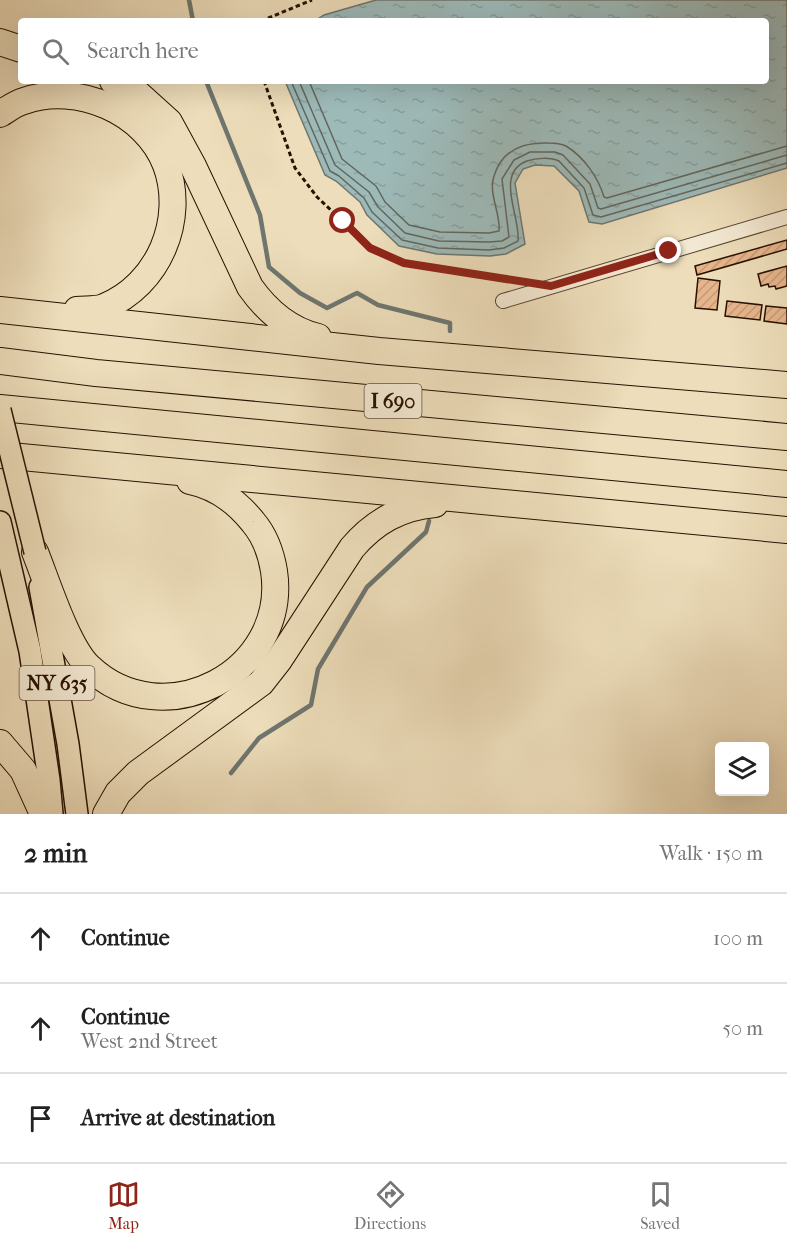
<!DOCTYPE html>
<meta charset="utf-8">
<style>
body{margin:0;font-family:"IM FELL French Canon",serif;background:#f6f6f6;color:#222}
.controls{position:absolute;right:18px;bottom:18px;display:grid;overflow:hidden;border-radius:6px;box-shadow:0 6px 24px #0002}
.controls button{width:54px;height:54px;display:grid;place-items:center;padding:0;border:0;border-bottom:2px solid #e0e0e0;background:#fff;color:#222;font:30px sans-serif}
.stop{position:absolute;width:18px;height:18px;margin:-14px;border:4px solid #8f2418;border-radius:50%;background:#fff}
.stop.end{background:#8f2418;border-color:#fff;box-shadow:0 2px 6px #0008}
.list{margin:0;padding:0;list-style:none}
h2{display:flex;justify-content:space-between;align-items:center;height:78px;margin:0;padding:0 24px;font-size:26px}
h2 small{font-size:20px;font-weight:400;color:#767676}
.list li{display:grid;grid-template-columns:39px 1fr auto;gap:18px;align-items:center;box-sizing:border-box;height:90px;padding:0 24px;border-top:2px solid #e0e0e0}
.list b{display:block;font-size:22px;white-space:nowrap}
.list p{margin:0;font-size:20px;white-space:nowrap;color:#767676}
.list em{font-size:20px;font-style:normal;color:#767676}
.icon{flex:none;width:33px;height:33px;fill:none;stroke:currentColor;stroke-width:2;stroke-linecap:round;stroke-linejoin:round}
.map{position:relative;flex:none;width:787px;height:814px;overflow:hidden}
.search{position:absolute;background:#fff;box-shadow:0 6px 24px #0002;left:18px;right:18px;top:18px;height:66px;display:flex;align-items:center;gap:15px;box-sizing:border-box;padding:0 21px;border-radius:6px;color:#767676;font-size:22px}
.sheet{height:348px;background:#fff}
nav{display:flex;justify-content:space-around;align-items:center;box-sizing:border-box;height:84px;border-top:2px solid #e0e0e0;background:#fff;font-size:16px;color:#767676}
nav a{display:grid;justify-items:center;gap:3px}
nav .on{color:#8f2418}
.map>svg:first-child{display:block}
.water{fill:url(#water-ripples);stroke:#6e766f;stroke-width:1.5}
.lines{fill:none;stroke-linecap:round;stroke-linejoin:round}
.shore{stroke:#62665c;stroke-width:1.5}
.stream{stroke:#6e766f;stroke-width:4.5}
.building{fill:url(#building-hatch);stroke:#281100;stroke-width:1.5}
.minor-casing{stroke:#59442e;stroke-width:16}
.primary-casing{stroke:#281100;stroke-width:24}
.motorway-casing{stroke:#281100;stroke-width:28}
.path{stroke:#281100;stroke-width:3;stroke-dasharray:4.5 3;stroke-linecap:butt}
.minor{stroke:#f3e9d2;stroke-width:14}
.primary{stroke:#edddba;stroke-width:21}
.motorway{stroke:#edddba;stroke-width:26}
.primary-bridge-casing{stroke:#281100;stroke-width:24;stroke-linecap:butt}
.primary-bridge{stroke:#edddba;stroke-width:21}
.route{stroke:#8f2418;stroke-width:8}
.labels{text-anchor:middle;stroke-width:6;stroke-linejoin:round;paint-order:stroke}
.shield{fill:#f3e9d2;stroke:#65523f;stroke-width:1.5}
.shield-label{font-size:20px;font-weight:bold;fill:#281100}
</style>
<div class="map">
<svg width="787" height="814" viewBox="0 0 787 814">
<defs>
<pattern id="water-ripples" width="26" height="14" patternUnits="userSpaceOnUse" patternTransform="scale(1.5)"><rect width="26" height="14" fill="#9dbab9"/><path d="M2 4q2-2 4 0t4 0M15 11q2-2 4 0t4 0" fill="none" stroke="#879f9d"/></pattern>
<pattern id="building-hatch" width="6" height="6" patternUnits="userSpaceOnUse" patternTransform="scale(1.5)"><rect width="6" height="6" fill="#e6b58c"/><path d="M-1 1l2-2M0 6l6-6M5 7l2-2" fill="none" stroke="#c59b77"/></pattern>
</defs>
<rect width="100%" height="100%" fill="#edddba"/>
<filter id="stains"><feTurbulence type="fractalNoise" baseFrequency=".00333" numOctaves="4"/><feColorMatrix values="0 0 0 0 .2 0 0 0 0 .09 0 0 0 0 .02 0 0 0 .5 -.17"/></filter>
<radialGradient id="worn" r=".72"><stop offset=".6" stop-color="#630" stop-opacity="0"/><stop offset="1" stop-color="#630" stop-opacity=".3"/></radialGradient>
<path class="water" d="M376,0H787V168L602,224L589,222L579,191L554,166L535,165L523,169L515,183L525,244L506,254L490,256L437,254L399,246L367,215L360,202L336,181L325,175L285,81H766V21H315L324,15Z"/>
<g class="lines">
<g class="shore">
<path d="M291,81L330,171L339,176L364,198L372,212L402,240L438,248L489,250L504,248L518,241C521,218 494,173 527,161C536,158 550,157 559,161L584,188L593,215L601,217L787,163"/>
<path d="M299,81L335,165L369,192L378,207L405,233L439,241L489,242L502,241L509,237L502,179L514,160L530,152H555L563,155L590,184L598,208L601,209L787,155"/>
<path d="M309,81L342,159L376,186L385,202L409,225L440,232L489,233L499,231C501,214 488,194 494,176C502,150 522,142 548,143C554,143 560,143 566,146C584,157 598,177 604,197L607,198L787,146"/>
</g>
<g class="stream">
<path d="M189,0L193,21"/>
<path d="M206,81L260,215L269,267L300,293L327,308L357,293L378,305L450,323V331"/>
<path d="M231,773L259,738L311,705L318,669L367,587L426,532L429,521"/>
</g>
</g>
<g class="building">
<path d="M787,240V249L697,275L695,266Z"/>
<path d="M787,266V286L776,289L775,286L769,287L768,284L761,286L758,274Z"/>
<path d="M698,278L720,281L717,310L695,308Z"/>
<path d="M727,301L762,305L760,320L725,316Z"/>
<path d="M766,306L787,308V324L764,321Z"/>
</g>
<g class="lines">
<defs>
<path id="minor" d="M503,301L787,217"/>
<g id="primary">
<path d="M0,522L30,651L49,780L52,814"/>
<path d="M40,587L68,744L77,814"/>
</g>
<g id="motorway">
<path d="M0,42L21,49"/>
<path d="M113,81L138,94L169,122L193,166L250,287C267,311 289,330 318,337"/>
<path d="M0,114C8,109 16,103 24,101C77,82 146,112 166,165C186,219 159,285 104,307C97,310 86,309 77,310"/>
<path d="M0,310L379,351L787,385"/>
<path d="M0,361L96,373L787,437"/>
<path d="M0,408L787,484"/>
<path d="M0,455L787,530"/>
<path d="M35,552C47,582 67,646 89,667C164,738 289,672 274,571C271,553 265,536 253,522C237,502 215,486 190,481"/>
<path d="M0,743L23,770L43,814"/>
<path d="M106,814L118,793L138,773L261,683L279,660L352,548C374,522 400,507 435,504"/>
</g>
</defs>
<use href="#minor" class="minor-casing"/>
<use href="#primary" class="primary-casing"/>
<use href="#motorway" class="motorway-casing"/>
<g class="path">
<path d="M261,21L312,0"/>
<path d="M264,81L295,168L317,197L370,247L404,263L518,281"/>
</g>
<use href="#minor" class="minor"/>
<use href="#primary" class="primary"/>
<use href="#motorway" class="motorway"/>
<defs>
<path id="primary-bridge" d="M0,410L35,552"/>
</defs>
<use href="#primary-bridge" class="primary-bridge-casing"/>
<use href="#primary-bridge" class="primary-bridge"/>
</g>
<g class="lines">
<path class="route" d="M343,221L370,248L404,263L551,286L669,251"/>
</g>
<g class="labels">
<g class="shield">
<rect x="364.5" y="384" width="57" height="34" rx="4.5"/>
<rect x="19.5" y="666" width="75" height="34" rx="4.5"/>
</g>
<g class="shield-label">
<text x="393" y="408">I 690</text>
<text x="57" y="690">NY 635</text>
</g>
</g>
<rect width="100%" height="100%" filter="url(#stains)"/>
<rect width="100%" height="100%" fill="url(#worn)"/>
</svg>
<div class="controls">
<button><svg class="icon" aria-label="layers" viewBox="0 0 24 24"><path d="M12 4l9 5-9 5-9-5zM3 14l9 5 9-5"/></svg></button>
</div>
<div class="stop" style="left:343px;top:221px"></div>
<div class="stop end" style="left:669px;top:251px"></div>
<div class="search"><svg class="icon" aria-label="search" viewBox="0 0 24 24"><circle cx="10" cy="10" r="6"/><path d="M15 15l6 6"/></svg>Search here</div>
</div>
<section class="sheet">
<h2>2 min<small>Walk · 150 m</small></h2>
<ul class="list">
<li><svg class="icon" aria-label="ahead" viewBox="0 0 24 24"><path d="M12 20V5M6 11l6-6 6 6"/></svg><div><b>Continue</b></div><em>100 m</em></li>
<li><svg class="icon" aria-label="ahead" viewBox="0 0 24 24"><path d="M12 20V5M6 11l6-6 6 6"/></svg><div><b>Continue</b><p>West 2nd Street</p></div><em>50 m</em></li>
<li><svg class="icon" aria-label="arrive" viewBox="0 0 24 24"><path d="M6 21V4h12l-3 4 3 4H6"/></svg><div><b>Arrive at destination</b></div></li>
</ul>
</section>
<nav>
<a class="on"><svg class="icon" aria-label="map" viewBox="0 0 24 24"><path d="M3 6l6-2 6 2 6-2v14l-6 2-6-2-6 2zM9 4v14M15 6v14"/></svg>Map</a>
<a><svg class="icon" aria-label="directions" viewBox="0 0 24 24"><path d="M12 3l9 9-9 9-9-9zM9 14v-3h6M13 9l2 2-2 2"/></svg>Directions</a>
<a><svg class="icon" aria-label="saved" viewBox="0 0 24 24"><path d="M7 4h10v16l-5-4-5 4z"/></svg>Saved</a>
</nav>
